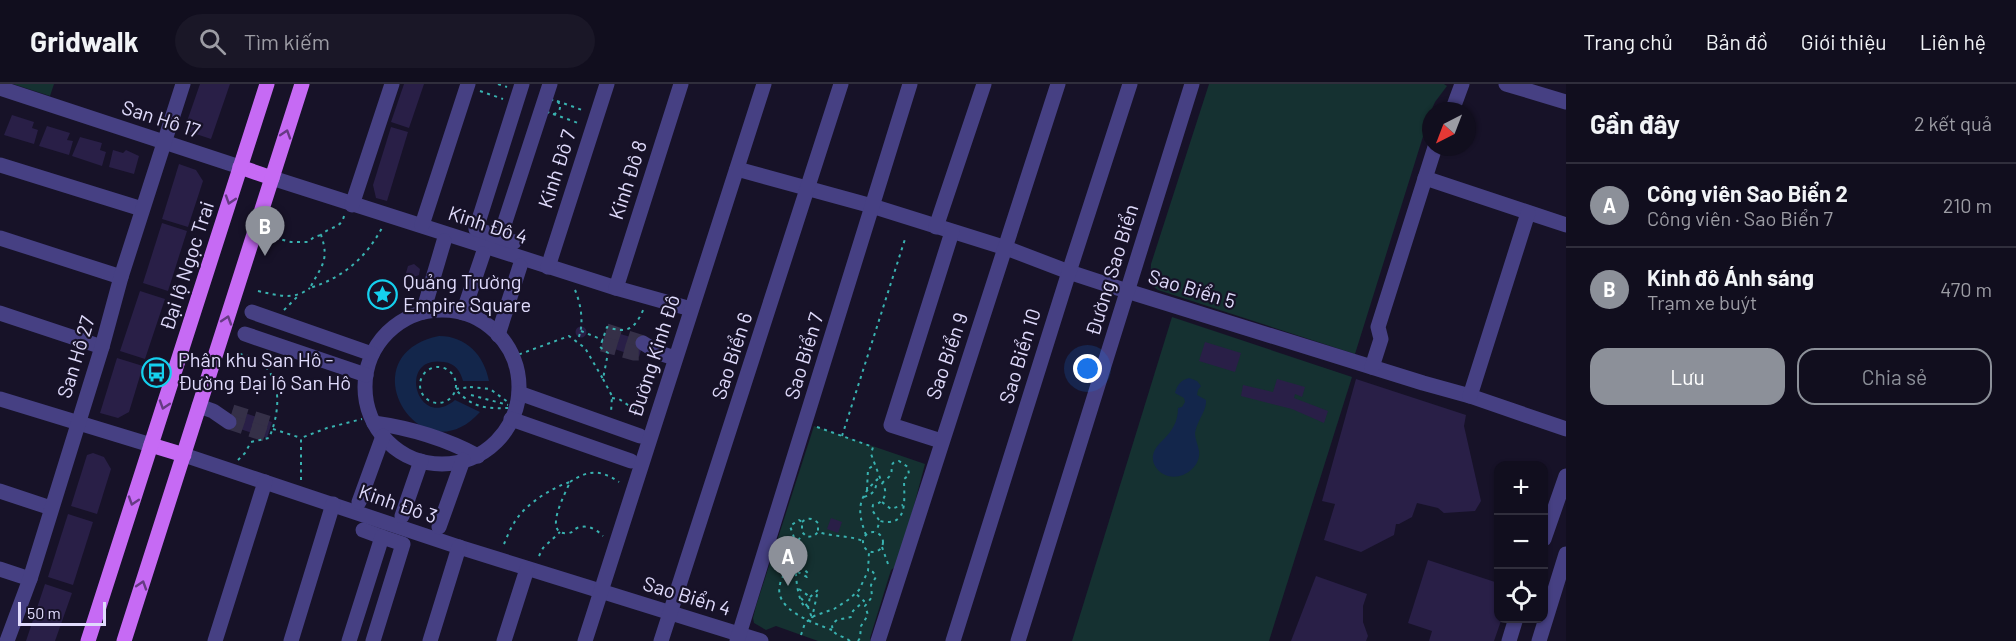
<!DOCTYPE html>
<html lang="vi">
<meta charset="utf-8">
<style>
body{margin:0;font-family:Barlow,sans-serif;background:#1a1727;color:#f1f3f6}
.controls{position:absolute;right:18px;bottom:18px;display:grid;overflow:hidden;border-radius:12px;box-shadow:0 2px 4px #0004}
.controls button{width:54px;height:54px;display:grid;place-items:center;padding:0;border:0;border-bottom:2px solid #302e3c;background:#110e1e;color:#f1f3f6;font:30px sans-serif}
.compass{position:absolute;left:1422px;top:18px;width:54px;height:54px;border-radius:50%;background:#110e1e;box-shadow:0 2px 4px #0004;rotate:222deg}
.scale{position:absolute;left:18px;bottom:15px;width:88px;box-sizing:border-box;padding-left:6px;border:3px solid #e0dbfc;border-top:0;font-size:16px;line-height:21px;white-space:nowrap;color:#e0dbfc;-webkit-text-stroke:4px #171228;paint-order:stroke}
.you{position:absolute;left:1088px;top:285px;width:21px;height:21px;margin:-15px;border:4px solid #fff;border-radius:50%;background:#1a73e8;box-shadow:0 0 0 9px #1a73e833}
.badge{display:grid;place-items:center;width:39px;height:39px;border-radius:50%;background:#8c9099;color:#fff;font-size:20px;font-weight:700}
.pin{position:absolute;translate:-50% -50px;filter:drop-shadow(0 2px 3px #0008)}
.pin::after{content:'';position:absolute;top:32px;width:21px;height:18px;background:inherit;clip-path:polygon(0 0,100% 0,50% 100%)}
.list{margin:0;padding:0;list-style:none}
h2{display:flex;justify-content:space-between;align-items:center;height:78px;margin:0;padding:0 24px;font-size:26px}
h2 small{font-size:20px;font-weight:400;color:#9c9ca4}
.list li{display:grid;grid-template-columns:39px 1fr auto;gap:18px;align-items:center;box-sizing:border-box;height:84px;padding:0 24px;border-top:2px solid #302e3c}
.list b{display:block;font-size:22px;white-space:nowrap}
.list p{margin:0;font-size:20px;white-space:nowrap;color:#9c9ca4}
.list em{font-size:20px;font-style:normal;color:#9c9ca4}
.actions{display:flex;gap:12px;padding:18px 24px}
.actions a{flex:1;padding:14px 0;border:2px solid #8c9099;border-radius:18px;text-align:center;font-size:21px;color:#8c9099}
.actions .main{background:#8c9099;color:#fff}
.icon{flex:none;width:33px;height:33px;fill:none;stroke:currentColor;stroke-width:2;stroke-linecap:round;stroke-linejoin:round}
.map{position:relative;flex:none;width:1566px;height:557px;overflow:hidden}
header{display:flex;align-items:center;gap:36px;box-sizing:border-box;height:84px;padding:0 30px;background:#110e1e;border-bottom:2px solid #302e3c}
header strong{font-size:28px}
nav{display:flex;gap:33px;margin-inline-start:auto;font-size:21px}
.search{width:420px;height:54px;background:#1a1727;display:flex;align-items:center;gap:15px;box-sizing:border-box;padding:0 21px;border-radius:33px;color:#9c9ca4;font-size:22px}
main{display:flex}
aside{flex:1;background:#110e1e}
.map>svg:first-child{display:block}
.green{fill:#153131}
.water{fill:#13264b}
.building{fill:#291f47}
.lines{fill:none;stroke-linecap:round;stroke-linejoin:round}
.minor-tunnel{stroke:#353048;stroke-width:15;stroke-dasharray:15 8;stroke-linecap:butt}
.path{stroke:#39b2b0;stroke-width:2;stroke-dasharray:3 4.5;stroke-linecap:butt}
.minor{stroke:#464083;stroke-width:15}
.major{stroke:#c66af4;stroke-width:15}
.oneway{stroke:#663a84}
.labels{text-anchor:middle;stroke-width:4.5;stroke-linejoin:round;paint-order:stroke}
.street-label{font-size:20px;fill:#e0dbfc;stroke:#171228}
.poi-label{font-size:20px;fill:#e0dbfc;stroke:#171228;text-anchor:start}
</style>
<header>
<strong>Gridwalk</strong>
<div class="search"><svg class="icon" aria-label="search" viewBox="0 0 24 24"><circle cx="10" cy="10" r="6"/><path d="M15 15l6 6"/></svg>Tìm kiếm</div>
<nav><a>Trang chủ</a><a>Bản đồ</a><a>Giới thiệu</a><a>Liên hệ</a></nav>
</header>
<main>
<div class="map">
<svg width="1566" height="557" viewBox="0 0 1566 557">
<rect width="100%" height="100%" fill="#171228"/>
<g class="green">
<path d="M13,0H54L50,12Z"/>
<path d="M1209,0H1444L1447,2L1435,18L1431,27L1355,270L1158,206L1150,200L1151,180Z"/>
<path d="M1172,233L1352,293L1269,557H1072Z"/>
<path d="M814,342L925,380L907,448L895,483L891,486L870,554L871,557H818L776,542L766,546L754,539L753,534L756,522Z"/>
</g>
<g class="water">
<path d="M439,252C466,252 484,271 489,297H463C461,288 455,279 444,278C396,270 417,348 455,316L480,328C420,395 346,271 439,252Z"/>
<path d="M1189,294L1197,297L1201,302L1198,306L1197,311L1206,316V319C1205,329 1197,337 1195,349C1195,355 1198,361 1199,367C1201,383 1183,396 1168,392C1161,390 1154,384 1153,376C1151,357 1178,354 1178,324L1182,323L1185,318L1184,314L1175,309C1177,301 1181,296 1189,294Z"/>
</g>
<g class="building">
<path d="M200,0H230L211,55L184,46Z"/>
<path d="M404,0H424L409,44L391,38Z"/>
<path d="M12,31L34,38L32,44L38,46L34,60L4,51Z"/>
<path d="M47,42L70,49L67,56L73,57L69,71L39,62Z"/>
<path d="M391,43L408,48L387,117L376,114L373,101Z"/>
<path d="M80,53L102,59L100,66L106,68L102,82L72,72Z"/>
<path d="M113,66L123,69L126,66L139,72L134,90L109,83Z"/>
<path d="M179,80L196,86L203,97L188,143L162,135Z"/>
<path d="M162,139L187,147L168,207L143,199Z"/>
<path d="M414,180L420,185L419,191L412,194L406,189L408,182Z"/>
<path d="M140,207L165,215L145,275L120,267Z"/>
<circle cx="581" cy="248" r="5.5"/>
<path d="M607,246L644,257L639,273L602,261Z"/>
<path d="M1205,258L1241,269L1235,288L1199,277Z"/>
<path d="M117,274L143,282L129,328L118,334L100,329Z"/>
<path d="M1277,295L1305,303L1302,313L1295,310L1294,314L1328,327L1324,339L1292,325L1241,312L1243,301L1273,308Z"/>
<path d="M1356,295L1466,331L1464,342L1481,417L1475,427L1444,429L1438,424L1417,419L1412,433L1399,440H1396L1394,451L1361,468L1324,456L1335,420L1322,417Z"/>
<path d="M233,325L272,338L267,354L228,341Z"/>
<path d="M93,369L104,373L111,385L97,430L71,422L87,371Z"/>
<path d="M68,430L93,438L73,501L48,493Z"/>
<path d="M831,434L842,438L838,449L827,445Z"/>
<path d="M1428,476L1498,499V534H1502L1494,557H1429L1432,547L1408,539Z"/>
<path d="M1316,492L1367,510L1363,522V538L1368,552L1366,557H1291Z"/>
<path d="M45,500L72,509L55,557H26Z"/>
</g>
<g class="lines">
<g class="minor-tunnel">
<path d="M606,247L643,259"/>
<path d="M602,260L634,269H640"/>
<path d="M232,328L271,340"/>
<path d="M229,338L268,351"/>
</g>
<g class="path">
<path d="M498,0L507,3"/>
<path d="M480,7L503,15"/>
<circle cx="553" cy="23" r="7"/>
<path d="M557,17L585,27"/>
<path d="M553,30L581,40"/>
<path d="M344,132C341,145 330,142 321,151C330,177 321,182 310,204C344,193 366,174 383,142"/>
<path d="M275,154L291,158H308L314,153L321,151"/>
<path d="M575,206C581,220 585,242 577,257"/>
<path d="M258,207C277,211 293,217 310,204"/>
<path d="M284,226L297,213"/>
<path d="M581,247L603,256"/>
<path d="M512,273L569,252L585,264L603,295L608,269L600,263L607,243C628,250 635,245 644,224"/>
<circle cx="438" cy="301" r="18"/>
<path d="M603,295L612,312L611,329"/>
<path d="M470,303L490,305L516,324C488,324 476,327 455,305Z"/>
<path d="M471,311L508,321"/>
<path d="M612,314L619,315L640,329"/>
<path d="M817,343L873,363L871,370L882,399C884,397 890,393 891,390C893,383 889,378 899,377L908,383L909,391L904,395C904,415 909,444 880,437L876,448"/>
<path d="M273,345L301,354"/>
<path d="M842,352L906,152"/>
<path d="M238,376L245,369L251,358L269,354C283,322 283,277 239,270"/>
<path d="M301,396V354L327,344L362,335"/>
<path d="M570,398C589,385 601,386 619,398"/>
<path d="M867,406L868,385L873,382"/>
<path d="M864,413C874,410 876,405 877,396"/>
<path d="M882,418L891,425L903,421"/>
<path d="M879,436L872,426L873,421C884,419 889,409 882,399"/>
<path d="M802,438C807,433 813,434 818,439V448"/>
<circle cx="873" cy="458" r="10"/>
<path d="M866,451C856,425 858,412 880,393"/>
<path d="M504,460C507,453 510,445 514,439C524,421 551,404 570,398C566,408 541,453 569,449C576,447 571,447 577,444C587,440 596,445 603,452"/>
<path d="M882,463L888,480"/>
<path d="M789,468L803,450"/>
<path d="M539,472L543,464L560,448"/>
<path d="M794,477L808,489L807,493L796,487C796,497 798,516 805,523H808L812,534"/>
<path d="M799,505L810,513L808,523"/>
<path d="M810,513L818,506L812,534"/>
<path d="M801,514L808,523"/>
<path d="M832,546C814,539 773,526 780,500C783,487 796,476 804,466L797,462L790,442L799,436L802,438V448L807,453L814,452L818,448C833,453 848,451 863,457"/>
<path d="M801,551L805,539L814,532L834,525L848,516L859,506L868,487L869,468"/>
<path d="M850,557C841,550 832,553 832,540L837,536L851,533L853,527L864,517L856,510"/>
<path d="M858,557L860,554L861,542L868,531L865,522L872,513L871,501L876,493L873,488L868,487"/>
</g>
<g class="minor">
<path d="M1506,0L1566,18"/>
<path d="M0,4L240,83"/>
<path d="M1452,27L1462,0"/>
<path d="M0,81L142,125"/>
<path d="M737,85L872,122L1006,164L1069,188L1127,207L1423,299L1470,312L1566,345"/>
<path d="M272,94L616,204L691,225"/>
<path d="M1425,94L1566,141"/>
<path d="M352,121L392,0"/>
<path d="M422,141L468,0"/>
<path d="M936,143L984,0"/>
<path d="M500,153L550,0"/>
<path d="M0,154L121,193"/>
<path d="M514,158L476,145L522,0"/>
<path d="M548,183L607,0"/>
<path d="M616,204L681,0"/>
<circle cx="442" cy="303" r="77"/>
<path d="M252,228L372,270"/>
<path d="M423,228L444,157"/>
<path d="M0,229L102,263"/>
<path d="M463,229L483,170"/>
<path d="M245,250L366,291"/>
<path d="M498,251L520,182"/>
<path d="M643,259L659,269L675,274"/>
<path d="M1372,283L1381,255L1378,243L1435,63"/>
<path d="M519,309L640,352"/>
<path d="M1470,312L1528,129"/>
<path d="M0,315L151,361"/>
<path d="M199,322L213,327L229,338"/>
<path d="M511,335L631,377"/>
<path d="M374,339C410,344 446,355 478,372"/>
<path d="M941,357L891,341L952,148"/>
<path d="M184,371L459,463L761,557"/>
<path d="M0,407L51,424"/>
<path d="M359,418L383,352"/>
<path d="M402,432L421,377"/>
<path d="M439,443L463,376"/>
<path d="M363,446L382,453"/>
<path d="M1544,455L1566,392"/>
<path d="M0,485L30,495"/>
<path d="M7,557L30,495L102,263L121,193L183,0"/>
<path d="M215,557L265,398"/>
<path d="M291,557L333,420"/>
<path d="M349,557L382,453L403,460L373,557"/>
<path d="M430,557L459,463"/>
<path d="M504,557L527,485"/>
<path d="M585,557L764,0"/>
<path d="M661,557L841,0"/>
<path d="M737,557L910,0"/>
<path d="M878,557C937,371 999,186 1058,0"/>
<path d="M953,557L1069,188L1130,0"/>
<path d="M1018,557L1192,0"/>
<path d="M1509,557L1516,534"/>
<path d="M1539,557L1566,470"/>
</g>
<g class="major">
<path d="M240,83L272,94"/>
<path d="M151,361L184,371"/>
<path d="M88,557L267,0"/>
<path d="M124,557L302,0"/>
</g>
</g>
<defs><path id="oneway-chevron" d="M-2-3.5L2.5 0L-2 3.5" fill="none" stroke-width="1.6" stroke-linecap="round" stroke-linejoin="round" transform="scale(1.5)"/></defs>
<g class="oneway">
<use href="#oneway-chevron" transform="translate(286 50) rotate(-72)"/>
<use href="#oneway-chevron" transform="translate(230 116) rotate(108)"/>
<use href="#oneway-chevron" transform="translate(227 236) rotate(-72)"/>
<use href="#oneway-chevron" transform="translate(164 321) rotate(108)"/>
<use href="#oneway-chevron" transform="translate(133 417) rotate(108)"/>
<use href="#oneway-chevron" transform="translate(142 501) rotate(-72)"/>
</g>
<defs>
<symbol id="sight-ring" viewBox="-11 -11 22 22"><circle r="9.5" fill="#171228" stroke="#15d0ee" stroke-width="1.5"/><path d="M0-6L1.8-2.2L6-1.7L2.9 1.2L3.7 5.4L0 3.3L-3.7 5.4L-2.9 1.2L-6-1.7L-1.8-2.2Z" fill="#15d0ee"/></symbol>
<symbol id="bus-ring" viewBox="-11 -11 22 22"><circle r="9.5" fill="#171228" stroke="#15d0ee" stroke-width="1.5"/><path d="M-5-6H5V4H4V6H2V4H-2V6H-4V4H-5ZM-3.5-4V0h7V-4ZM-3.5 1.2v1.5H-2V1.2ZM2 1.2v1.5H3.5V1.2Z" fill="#15d0ee"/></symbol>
</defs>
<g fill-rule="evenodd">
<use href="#sight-ring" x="366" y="194" width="33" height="33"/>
<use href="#bus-ring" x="140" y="272" width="33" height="33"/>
</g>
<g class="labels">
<g class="street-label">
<text transform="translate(161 35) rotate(18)" y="7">San Hô 17</text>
<text transform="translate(557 85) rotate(-72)" y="7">Kinh Đô 7</text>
<text transform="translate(628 96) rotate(-72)" y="7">Kinh Đô 8</text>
<text transform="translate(488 141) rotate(18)" y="7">Kinh Đô 4</text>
<text transform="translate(187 182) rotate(-72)" y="7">Đại lộ Ngọc Trai</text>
<text transform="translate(1112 186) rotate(-73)" y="7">Đường Sao Biển</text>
<text transform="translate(1192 205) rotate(17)" y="7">Sao Biển 5</text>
<text transform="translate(654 272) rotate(-72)" y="7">Đường Kinh Đô</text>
<text transform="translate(732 272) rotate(-72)" y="7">Sao Biển 6</text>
<text transform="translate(804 272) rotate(-73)" y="7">Sao Biển 7</text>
<text transform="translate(947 272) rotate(-71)" y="7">Sao Biển 9</text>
<text transform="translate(1020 272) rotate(-73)" y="7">Sao Biển 10</text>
<text transform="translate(76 273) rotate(-73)" y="7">San Hô 27</text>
<text transform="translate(398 420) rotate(19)" y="7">Kinh Đô 3</text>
<text transform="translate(687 512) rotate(17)" y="7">Sao Biển 4</text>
</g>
<g class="poi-label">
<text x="403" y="205">Quảng Trường<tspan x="403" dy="23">Empire Square</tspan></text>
<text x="178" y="283">Phân khu San Hô -<tspan x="178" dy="23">Đường Đại lộ San Hô</tspan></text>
</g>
</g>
</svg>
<div class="controls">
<button>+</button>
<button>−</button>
<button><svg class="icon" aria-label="locate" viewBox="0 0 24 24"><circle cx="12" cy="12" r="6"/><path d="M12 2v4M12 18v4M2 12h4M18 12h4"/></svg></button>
</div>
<svg class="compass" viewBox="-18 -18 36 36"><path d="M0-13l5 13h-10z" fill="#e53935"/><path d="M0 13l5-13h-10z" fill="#9c9ca4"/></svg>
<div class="scale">50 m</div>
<div class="you"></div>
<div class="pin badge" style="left:788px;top:502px">A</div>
<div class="pin badge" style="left:265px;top:172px">B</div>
</div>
<aside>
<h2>Gần đây<small>2 kết quả</small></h2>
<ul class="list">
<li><span class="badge">A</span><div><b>Công viên Sao Biển 2</b><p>Công viên · Sao Biển 7</p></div><em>210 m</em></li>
<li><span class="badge">B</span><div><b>Kinh đô Ánh sáng</b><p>Trạm xe buýt</p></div><em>470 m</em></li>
</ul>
<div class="actions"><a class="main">Lưu</a><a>Chia sẻ</a></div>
</aside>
</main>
